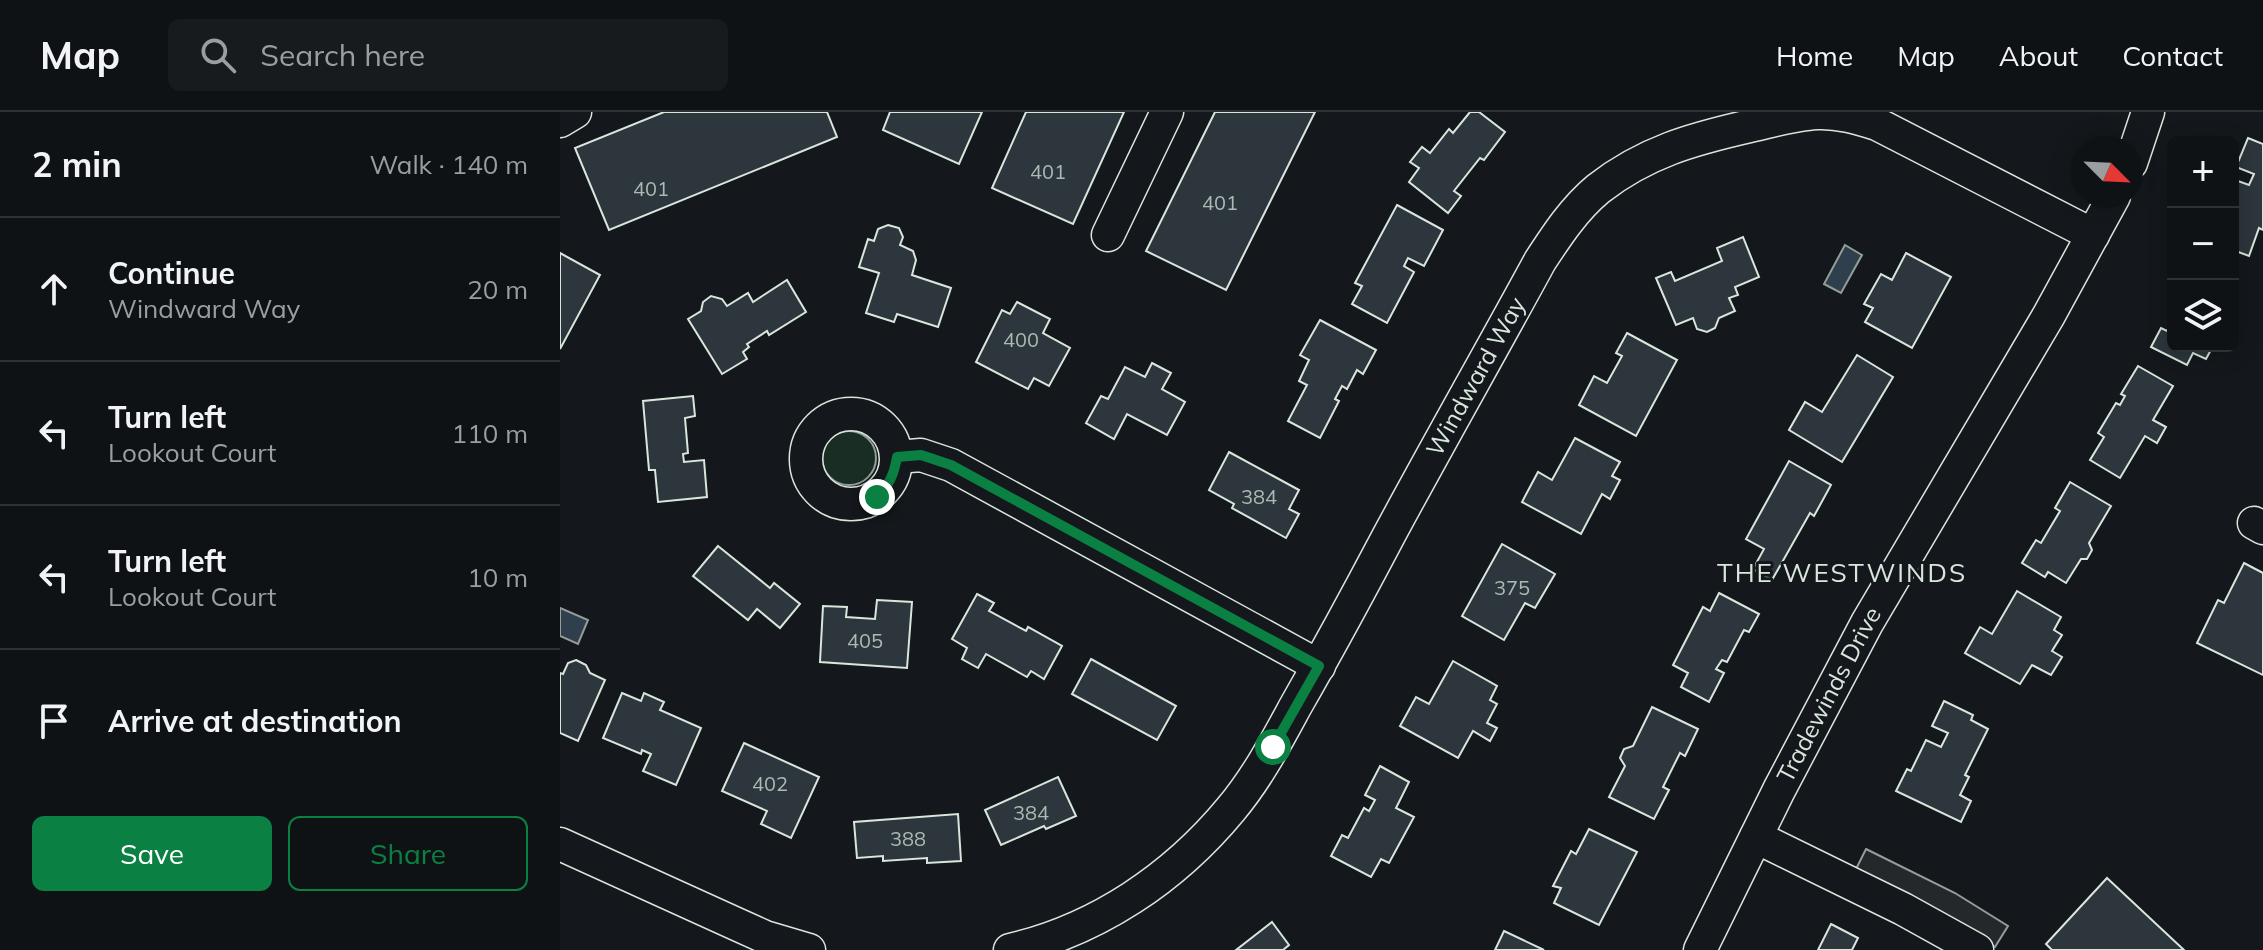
<!DOCTYPE html>
<meta charset="utf-8">
<style>
body{margin:0;font-family:Mulish,sans-serif;background:#181b1e;color:#f1f3f6}
.controls{position:absolute;right:24px;top:24px;display:grid;overflow:hidden;border-radius:12px;box-shadow:0 4px 20px #0003}
.controls button{width:72px;height:72px;display:grid;place-items:center;padding:0;border:0;border-bottom:2px solid #2f3234;background:#0f1215;color:#f1f3f6;font:40px sans-serif}
.compass{position:absolute;left:1511px;top:24px;width:72px;height:72px;border-radius:50%;background:#0f1215;box-shadow:0 4px 20px #0003;rotate:114deg}
.stop{position:absolute;width:24px;height:24px;margin:-18px;border:6px solid #0b8043;border-radius:50%;background:#fff}
.stop.end{background:#0b8043;border-color:#fff;box-shadow:0 2px 8px #0008}
.list{margin:0;padding:0;list-style:none}
h2{display:flex;justify-content:space-between;align-items:center;height:104px;margin:0;padding:0 32px;font-size:34px}
h2 small{font-size:26px;font-weight:400;color:#9b9ea0}
.list li{display:grid;grid-template-columns:52px 1fr auto;gap:24px;align-items:center;box-sizing:border-box;height:144px;padding:0 32px;border-top:2px solid #2f3234}
.list b{display:block;font-size:30px;white-space:nowrap}
.list p{margin:0;font-size:26px;white-space:nowrap;color:#9b9ea0}
.list em{font-size:26px;font-style:normal;color:#9b9ea0}
.actions{display:flex;gap:16px;padding:24px 32px}
.actions a{flex:1;padding:18px 0;border:2px solid #0b8043;border-radius:12px;text-align:center;font-size:28px;color:#0b8043}
.actions .main{background:#0b8043;color:#fff}
.icon{flex:none;width:44px;height:44px;fill:none;stroke:currentColor;stroke-width:2;stroke-linecap:round;stroke-linejoin:round}
.map{position:relative;flex:none;width:1703px;height:838px;overflow:hidden}
header{display:flex;align-items:center;gap:48px;box-sizing:border-box;height:112px;padding:0 40px;background:#0f1215;border-bottom:2px solid #2f3234}
header strong{font-size:38px}
nav{display:flex;gap:44px;margin-inline-start:auto;font-size:28px}
.search{width:560px;height:72px;background:#181b1e;display:flex;align-items:center;gap:20px;box-sizing:border-box;padding:0 28px;border-radius:12px;color:#9b9ea0;font-size:30px}
main{display:flex}
aside{flex:1;background:#0f1215}
.map>svg:first-child{display:block}
.green{fill:#1a2d24;stroke:#939e99;stroke-width:2}
.parking{fill:#24282b;stroke:#939e99;stroke-width:2}
.water{fill:#2f3f4d;stroke:#939e99;stroke-width:2}
.building{fill:#2c363c;stroke:#d8e6dc;stroke-width:2}
.lines{fill:none;stroke-linecap:round;stroke-linejoin:round}
.minor-casing{stroke:#d8e6dc;stroke-width:35}
.minor{stroke:#14181c;stroke-width:32}
.route{stroke:#0b8043;stroke-width:10}
.labels{text-anchor:middle;stroke-width:6;stroke-linejoin:round;paint-order:stroke}
.number-label{font-size:20px;fill:#adbab4}
.street-label{font-size:24px;fill:#d8e6dc;stroke:#14181c}
.neighbourhood-label{font-size:26px;letter-spacing:2px;fill:#d8e6dc;stroke:#14181c}
</style>
<header>
<strong>Map</strong>
<div class="search"><svg class="icon" aria-label="search" viewBox="0 0 24 24"><circle cx="10" cy="10" r="6"/><path d="M15 15l6 6"/></svg>Search here</div>
<nav><a>Home</a><a>Map</a><a>About</a><a>Contact</a></nav>
</header>
<main>
<aside>
<h2>2 min<small>Walk · 140 m</small></h2>
<ul class="list">
<li><svg class="icon" aria-label="ahead" viewBox="0 0 24 24"><path d="M12 20V5M6 11l6-6 6 6"/></svg><div><b>Continue</b><p>Windward Way</p></div><em>20 m</em></li>
<li><svg class="icon" aria-label="left" viewBox="0 0 24 24"><path d="M17 20v-9H6M10 6l-5 5 5 5"/></svg><div><b>Turn left</b><p>Lookout Court</p></div><em>110 m</em></li>
<li><svg class="icon" aria-label="left" viewBox="0 0 24 24"><path d="M17 20v-9H6M10 6l-5 5 5 5"/></svg><div><b>Turn left</b><p>Lookout Court</p></div><em>10 m</em></li>
<li><svg class="icon" aria-label="arrive" viewBox="0 0 24 24"><path d="M6 21V4h12l-3 4 3 4H6"/></svg><div><b>Arrive at destination</b></div></li>
</ul>
<div class="actions"><a class="main">Save</a><a>Share</a></div>
</aside>
<div class="map">
<svg width="1703" height="838" viewBox="0 0 1703 838">
<rect width="100%" height="100%" fill="#14181c"/>
<circle class="green" cx="289" cy="346" r="27"/>
<path class="parking" d="M1306,737L1395,781L1448,814L1435,835L1295,759Z"/>
<g class="water">
<path d="M1285,133L1302,143L1281,181L1264,172Z"/>
<path d="M0,496L28,508L18,532L0,524Z"/>
</g>
<g class="building">
<path d="M104,0H267L277,25L49,118L15,36Z"/>
<path d="M330,0H422L399,52L323,18Z"/>
<path d="M466,0H564L513,112L432,76Z"/>
<path d="M655,0H755L666,178L586,139Z"/>
<path d="M910,0H919L945,20L924,48L920,46L894,79L901,84L888,101L849,70L859,56L850,50L862,35L870,41L889,17L893,21Z"/>
<path d="M1688,26L1703,32V118L1699,116L1689,144L1673,138V81L1678,69L1689,73L1694,62L1676,55Z"/>
<path d="M837,93L883,118L864,154L848,146L844,154L854,160L827,211L792,192L802,174L795,171Z"/>
<path d="M328,113L339,116L343,125L340,133L353,139L356,148L352,163L391,176L378,215L337,202L334,210L306,201L319,161L299,155L308,127L314,129L318,117Z"/>
<path d="M1183,125L1199,165L1175,175L1178,183L1169,186L1175,199L1159,206L1155,216L1147,220L1137,217L1133,206L1116,213L1096,166L1111,160L1115,169L1162,149L1157,136Z"/>
<path d="M0,141L40,163L0,237Z"/>
<path d="M1346,141L1391,165L1352,236L1305,210L1313,196L1304,192L1321,162L1332,168Z"/>
<path d="M227,168L246,200L209,223L207,219L187,232L189,235L183,240L187,247L162,262L128,207L141,199L143,190L151,184L162,187L167,194L188,181L193,190Z"/>
<path d="M457,190L490,207L483,221L510,236L489,274L474,266L468,277L416,250L442,198L450,202Z"/>
<path d="M760,208L816,238L803,262L797,258L787,277L782,274L775,287L779,289L760,326L728,309L747,273L739,269L749,248L740,243Z"/>
<path d="M1613,208V234H1653L1646,247L1633,241L1627,253L1591,235L1601,216L1607,219Z"/>
<path d="M1067,221L1117,248L1076,324L1019,293L1034,264L1047,271L1062,244L1056,241Z"/>
<path d="M1297,243L1333,265L1282,350L1229,318L1245,290L1262,300Z"/>
<path d="M592,251L611,261L602,277L625,290L607,323L567,302L554,327L526,311L541,284L548,287L565,255L585,265Z"/>
<path d="M1578,254L1613,274L1593,308L1606,315L1597,331L1585,324L1560,366L1530,348L1544,325L1538,321L1556,291L1560,293L1565,284L1561,282Z"/>
<path d="M133,284L135,304L125,306L128,341L123,342L124,350L144,348L147,385L98,390L95,358H89L83,289Z"/>
<path d="M1015,326L1060,350L1052,364L1060,368L1050,387L1042,382L1021,422L962,390L978,360L992,368Z"/>
<path d="M669,340L739,378L729,397L739,402L726,426L672,396L674,392L649,378Z"/>
<path d="M1229,349L1271,373L1254,404L1250,401L1212,468L1193,457L1204,437L1186,427Z"/>
<path d="M1510,370L1551,394L1529,431L1532,438L1527,447H1521L1506,471L1488,460L1485,465L1462,451L1476,428L1481,431L1500,399L1495,396Z"/>
<path d="M942,432L995,462L975,496L965,491L944,528L902,504Z"/>
<path d="M158,434L210,476L214,471L240,492L220,516L197,497L188,508L133,464Z"/>
<path d="M1684,451L1703,461V563L1637,531L1658,488L1664,491Z"/>
<path d="M1457,479L1501,505L1494,518L1502,523L1492,539L1502,545L1491,563L1472,553L1460,572L1405,541L1420,515L1432,522Z"/>
<path d="M1159,481L1199,502L1189,520L1184,518L1167,550L1162,548L1156,557L1164,561L1149,590L1121,575L1128,561L1113,553L1143,495L1150,499Z"/>
<path d="M417,482L434,491L429,499L466,519L468,515L502,534L484,567L471,559L467,565L426,542L418,556L402,547L407,536L392,527Z"/>
<path d="M317,488L352,490L347,556L260,550L263,494L287,495L286,505L315,507Z"/>
<path d="M531,547L616,594L597,628L512,582Z"/>
<path d="M16,548L26,553L30,561L45,568L18,629L0,621V561L3,562L8,551Z"/>
<path d="M893,549L937,574L930,588L937,592L927,611L937,616L930,629L913,619L898,646L840,614L856,585L869,592Z"/>
<path d="M62,581L81,589L84,581L104,590L100,598L141,616L116,673L83,659L91,642L82,638L81,642L43,626Z"/>
<path d="M1384,589L1413,603L1411,608L1428,617L1405,663L1409,665L1400,683L1411,689L1401,710L1336,679L1347,657L1351,659L1366,628L1381,635L1388,621L1372,614Z"/>
<path d="M1092,595L1138,617L1125,644L1120,641L1103,675L1109,678L1094,707L1049,685L1065,654L1060,646L1064,637L1073,634Z"/>
<path d="M184,631L259,665L231,726L201,712L207,699L162,679Z"/>
<path d="M820,654L849,670L836,696L854,705L829,751L821,747L811,765L771,744L782,723L788,726L804,696L809,699L815,688L805,683Z"/>
<path d="M498,665L516,704L486,717L484,714L441,733L425,698Z"/>
<path d="M398,702L401,749L367,751V746L323,749V744L297,746L294,710Z"/>
<path d="M1029,717L1077,740L1039,813L994,791L1001,776L993,774L1011,739L1016,742Z"/>
<path d="M1547,766L1624,838H1492L1486,832Z"/>
<path d="M712,810L729,833L723,838H676Z"/>
<path d="M1271,812L1298,826L1292,838H1258Z"/>
<path d="M944,819L984,838H935Z"/>
</g>
<g class="lines">
<defs>
<g id="minor">
<path d="M0,9L15,0"/>
<path d="M1571,51L1588,0"/>
<path d="M548,123L607,0"/>
<circle cx="291" cy="347" r="45"/>
<path d="M337,345L361,343L391,353L759,554"/>
<path d="M1694,411L1703,416"/>
<path d="M1196,725L1343,797L1417,838"/>
<path d="M0,732L174,811L205,825L249,838"/>
<path id="s1" d="M450,838C537,818 614,766 671,697C697,666 716,630 735,595C767,539 798,482 828,425C878,332 930,241 980,149C997,123 1014,97 1038,77C1085,40 1133,27 1190,14C1212,9 1235,2 1257,1C1278,0 1298,6 1317,12L1533,123"/>
<path id="s2" d="M1140,838L1219,678L1307,511L1489,203L1554,84"/>
</g>
</defs>
<use href="#minor" class="minor-casing"/>
<use href="#minor" class="minor"/>
</g>
<g class="lines">
<path class="route" d="M317,385C330,372 334,362 337,345L361,343L391,353L759,554L713,635"/>
</g>
<g class="labels">
<g class="number-label">
<text x="488" y="67">401</text>
<text x="91" y="84">401</text>
<text x="660" y="98">401</text>
<text x="461" y="235">400</text>
<text x="699" y="392">384</text>
<text x="952" y="483">375</text>
<text x="305" y="536">405</text>
<text x="210" y="679">402</text>
<text x="471" y="708">384</text>
<text x="348" y="734">388</text>
</g>
<g class="street-label">
<text dy="8" stroke="none"><textPath href="#s1" startOffset="764">Windward Way</textPath></text>
<text dy="8" stroke="none"><textPath href="#s2" startOffset="286">Tradewinds Drive</textPath></text>
</g>
<g class="neighbourhood-label">
<text x="1282" y="470">THE WESTWINDS</text>
</g>
</g>
</svg>
<div class="controls">
<button>+</button>
<button>−</button>
<button><svg class="icon" aria-label="layers" viewBox="0 0 24 24"><path d="M12 4l9 5-9 5-9-5zM3 14l9 5 9-5"/></svg></button>
</div>
<svg class="compass" viewBox="-18 -18 36 36"><path d="M0-13l5 13h-10z" fill="#e53935"/><path d="M0 13l5-13h-10z" fill="#9b9ea0"/></svg>
<div class="stop" style="left:713px;top:635px"></div>
<div class="stop end" style="left:317px;top:385px"></div>
</div>
</main>
